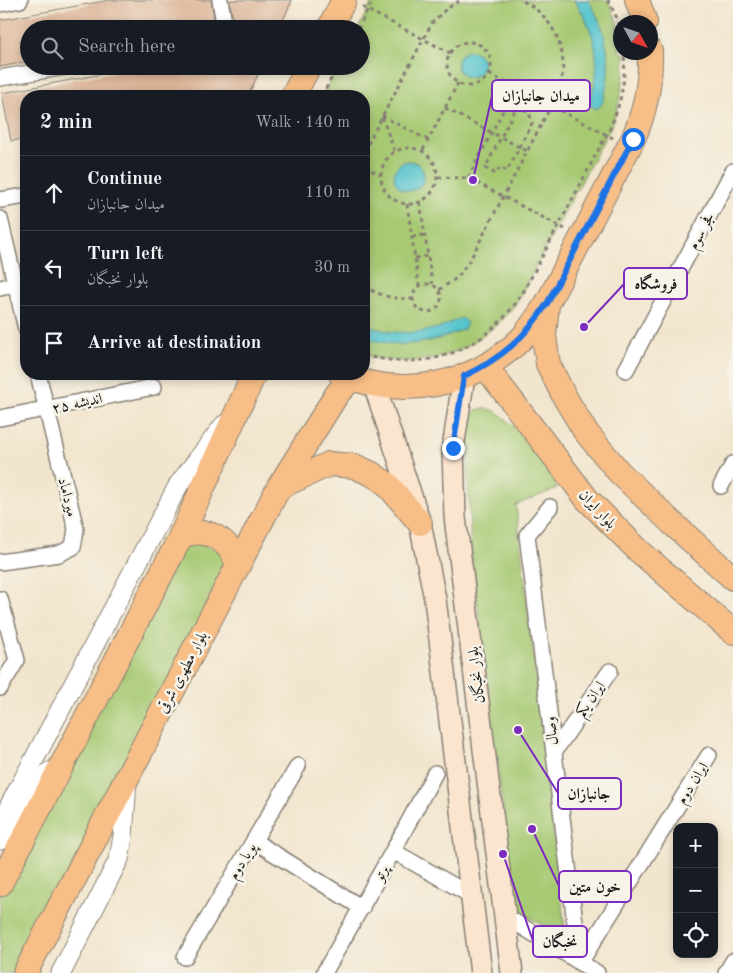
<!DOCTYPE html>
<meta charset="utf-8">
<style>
body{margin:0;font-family:"Old Standard TT",Amiri,serif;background:#242831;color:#f1f3f6}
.controls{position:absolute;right:15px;bottom:15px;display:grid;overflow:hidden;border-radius:10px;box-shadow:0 2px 8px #0003}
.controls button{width:45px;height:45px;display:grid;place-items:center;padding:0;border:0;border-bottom:1px solid #363941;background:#171b24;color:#f1f3f6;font:25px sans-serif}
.compass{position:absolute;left:613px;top:15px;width:45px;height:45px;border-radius:50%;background:#171b24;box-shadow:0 2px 8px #0003;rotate:130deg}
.stop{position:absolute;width:15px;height:15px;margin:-11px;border:4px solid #1a73e8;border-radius:50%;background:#fff}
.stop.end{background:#1a73e8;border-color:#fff;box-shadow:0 1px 5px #0008}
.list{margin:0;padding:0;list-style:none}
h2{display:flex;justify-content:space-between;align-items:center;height:65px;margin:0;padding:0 20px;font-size:21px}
h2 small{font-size:16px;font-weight:400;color:#9ea1a6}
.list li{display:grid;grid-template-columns:32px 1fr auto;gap:15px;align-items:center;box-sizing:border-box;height:75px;padding:0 20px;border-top:1px solid #363941}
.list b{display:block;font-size:19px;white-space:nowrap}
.list p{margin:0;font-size:16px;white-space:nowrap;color:#9ea1a6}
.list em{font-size:16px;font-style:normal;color:#9ea1a6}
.icon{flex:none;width:28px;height:28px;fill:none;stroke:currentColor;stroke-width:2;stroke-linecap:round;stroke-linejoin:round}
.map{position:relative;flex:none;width:733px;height:973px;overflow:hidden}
.search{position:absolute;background:#171b24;box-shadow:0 2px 8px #0003;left:20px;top:20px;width:350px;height:55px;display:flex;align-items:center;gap:12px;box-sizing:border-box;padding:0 18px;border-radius:28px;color:#9ea1a6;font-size:19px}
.panel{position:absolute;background:#171b24;box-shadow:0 2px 8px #0003;left:20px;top:90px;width:350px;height:290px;border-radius:20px}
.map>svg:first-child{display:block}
.green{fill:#a6c972;stroke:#617247}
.water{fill:#56c4cd;stroke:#397074}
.building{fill:#dcb497}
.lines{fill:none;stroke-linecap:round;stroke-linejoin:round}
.minor-casing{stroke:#878074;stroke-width:18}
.tertiary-casing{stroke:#878074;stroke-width:21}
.secondary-casing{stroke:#878074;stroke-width:24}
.primary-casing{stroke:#878074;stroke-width:26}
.path{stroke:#878074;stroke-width:3;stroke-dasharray:4 4;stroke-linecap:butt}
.minor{stroke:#fff;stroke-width:15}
.tertiary{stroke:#fff;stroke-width:19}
.secondary{stroke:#fce5cf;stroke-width:21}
.primary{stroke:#f7be87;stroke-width:24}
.route{stroke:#1a73e8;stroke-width:6}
.labels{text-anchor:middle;stroke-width:5;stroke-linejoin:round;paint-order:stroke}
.street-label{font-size:15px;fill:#1c1c1c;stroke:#f7f3e8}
.leader{fill:none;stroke:#7b2cbf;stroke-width:2}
.callout-dot{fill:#7b2cbf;stroke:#f7f3e8;stroke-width:2}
.callout{fill:#f7f3e8;stroke:#7b2cbf;stroke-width:2}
.callout-label{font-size:16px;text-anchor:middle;font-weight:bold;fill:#1c1c1c}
</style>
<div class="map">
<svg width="733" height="973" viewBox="0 0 733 973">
<rect width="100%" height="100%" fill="#f7f3e8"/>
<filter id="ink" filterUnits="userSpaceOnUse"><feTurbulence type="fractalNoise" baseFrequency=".02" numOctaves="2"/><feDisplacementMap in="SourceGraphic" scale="10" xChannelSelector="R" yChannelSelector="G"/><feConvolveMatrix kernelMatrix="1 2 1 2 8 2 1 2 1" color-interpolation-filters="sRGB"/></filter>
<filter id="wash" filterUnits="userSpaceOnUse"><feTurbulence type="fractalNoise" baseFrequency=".0096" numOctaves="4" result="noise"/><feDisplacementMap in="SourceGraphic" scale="20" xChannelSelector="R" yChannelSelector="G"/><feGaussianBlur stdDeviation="1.12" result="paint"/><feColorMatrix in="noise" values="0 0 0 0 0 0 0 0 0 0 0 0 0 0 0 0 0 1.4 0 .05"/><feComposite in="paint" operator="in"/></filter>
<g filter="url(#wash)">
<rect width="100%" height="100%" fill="#f2e5cd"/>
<g class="green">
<path d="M373,0H608C618,21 620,30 620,52L625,54C625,81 620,103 610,128L515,305C475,353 424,372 364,355V96H322L338,66H361V29H358Z"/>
<path d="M480,409C484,409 488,409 492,410C511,416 545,465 557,482L556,489L516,505L566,940L515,908L471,552L467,452L472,414L476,410Z"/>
<path d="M181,536L235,557L25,973H0V884Z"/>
</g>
<g class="water">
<path d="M574,0H588C606,26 613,62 605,93C603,100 603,106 596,109L590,105C591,94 595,84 596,74C599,47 589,21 574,0Z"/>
<circle cx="470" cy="64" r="13"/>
<circle cx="409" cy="176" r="15"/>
<path d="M462,318L467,323L464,329C432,344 398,350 364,337V324C389,335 418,335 444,326C450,323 455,320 462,318Z"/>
</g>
<g id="blocks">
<g class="building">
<path d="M110,0H211L215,27L208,29H29V61L0,67V20Z"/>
<path d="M230,0H292L280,27L268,29H234Z"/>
<path d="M145,66H262L248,96H26V139L11,141L2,93Z"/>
</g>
</g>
</g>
<g filter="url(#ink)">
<use href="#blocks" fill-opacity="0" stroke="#878074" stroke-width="1"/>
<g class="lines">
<defs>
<g id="minor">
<path d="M220,0L225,29"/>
<path d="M0,4L20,0"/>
<path d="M0,78L70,66"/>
<path d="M0,200L26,196"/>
<path d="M0,219L26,329"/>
<path d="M0,288L26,282"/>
<path d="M626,370L733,171"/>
<path d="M0,418L154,387"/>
<path d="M721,486L733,464"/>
<path d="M550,507L527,535L580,963"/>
<path d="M0,562L59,554L73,547L76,529L38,374"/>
<path d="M0,599L17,660L0,688"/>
<path d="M554,752L610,671"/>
<path d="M254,841L362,908"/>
<path d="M393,851L435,773"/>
<path d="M505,916L597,973"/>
<path d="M185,957L298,766"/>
<path d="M580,963L709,755"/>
<path d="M324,973L393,851L472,896"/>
<path d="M726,973L733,961"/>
</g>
<g id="tertiary">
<path d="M0,824L179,484L224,425"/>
<path d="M0,840L49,772"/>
<path d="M61,973L119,859L123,836L127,781"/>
</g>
<g id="secondary">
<path d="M464,376L453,448L455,517L512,973"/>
<path d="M374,384L420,523L435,599L481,973"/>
</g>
<g id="primary">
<path d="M637,0L645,22"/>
<path d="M329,29L344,0"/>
<path d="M293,96L309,66"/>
<path d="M547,304L544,336L548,364L564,396L585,431L619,472L672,523L733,578"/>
<path d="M485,366L587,499L639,551L733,632"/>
<path d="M341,374C402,400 474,386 521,339C531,328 539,315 548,302L633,139C646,110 651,83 650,51"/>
<path d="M279,487L329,464L354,466L372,474L387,484L420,523"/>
<path d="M181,536C207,526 230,539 238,566"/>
<path d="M0,884L181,536L254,374"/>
<path d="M25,973L279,487L337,394L352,378"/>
</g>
</defs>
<use href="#minor" class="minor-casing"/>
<use href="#tertiary" class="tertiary-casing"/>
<use href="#secondary" class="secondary-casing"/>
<use href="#primary" class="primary-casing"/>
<g class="path">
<path d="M608,0L616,16L620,31"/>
<path d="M362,7L450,53"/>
<path d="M358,29L373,0"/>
<circle cx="469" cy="64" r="22"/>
<path d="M489,74L613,138"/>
<path d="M322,96L338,66"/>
<path d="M517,106L529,112L532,123L507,171L500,167L496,174L485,168Z"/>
<path d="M445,108L527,151"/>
<path d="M382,116L428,140"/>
<path d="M382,117L395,152"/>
<circle cx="409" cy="176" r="28"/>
<path d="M423,150L458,83"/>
<path d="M364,151L432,23L446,9L461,0"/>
<path d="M364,167L381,175"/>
<path d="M438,177L468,178L565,229"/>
<path d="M468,178L515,88"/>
<path d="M420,202L432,284"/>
<path d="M407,204L419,286"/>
<path d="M412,237L424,235"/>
<path d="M415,258L427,256"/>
<circle cx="427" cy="298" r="14"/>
<path d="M364,286C379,296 394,299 413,299"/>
<path d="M439,290L458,277L471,258L551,106C555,98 559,90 561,81C569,48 551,14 521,0"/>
<path d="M364,355C432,374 489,348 525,289L610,128C621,103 626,80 624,52"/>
</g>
<use href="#minor" class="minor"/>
<use href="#tertiary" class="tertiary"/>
<use href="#secondary" class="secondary"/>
<use href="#primary" class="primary"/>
</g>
</g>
<g class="lines" filter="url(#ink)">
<path class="route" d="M453,448L464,376C502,358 525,338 548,302L633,139"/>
</g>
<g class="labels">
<g class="street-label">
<text transform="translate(701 231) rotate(-62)" y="5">فجر سوم</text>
<text transform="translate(77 403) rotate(-12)" y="5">اندیشه ۲۵</text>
<text transform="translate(68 497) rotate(76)" y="5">میرداماد</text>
<text transform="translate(598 509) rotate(47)" y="5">بلوار ایران</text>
<text transform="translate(182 672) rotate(-62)" y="5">بلوار مطهری شرقی</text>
<text transform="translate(476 675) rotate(-97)" y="5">بلوار نخبگان</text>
<text transform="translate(590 699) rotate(-55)" y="5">ایران یکم</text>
<text transform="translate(551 731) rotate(-97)" y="5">وصال</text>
<text transform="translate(692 783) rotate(-58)" y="5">ایران دوم</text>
<text transform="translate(242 861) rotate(-59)" y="5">پویا دوم</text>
<text transform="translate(381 873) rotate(-62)" y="5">پرتو</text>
</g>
</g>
<path class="leader" d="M473 180L492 96M584 327L624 284M518 730L558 793M532 829L559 886M503 854L533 941"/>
<g class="callout-dot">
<circle cx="473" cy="180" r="5"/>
<circle cx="584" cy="327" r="5"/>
<circle cx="518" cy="730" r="5"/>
<circle cx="532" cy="829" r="5"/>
<circle cx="503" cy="854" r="5"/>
</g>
<g class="callout">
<rect x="492" y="80" width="98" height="31" rx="5"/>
<rect x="624" y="268" width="63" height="31" rx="5"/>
<rect x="558" y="778" width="63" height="31" rx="5"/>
<rect x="559" y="871" width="72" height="31" rx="5"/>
<rect x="533" y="926" width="54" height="31" rx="5"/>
</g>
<g class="callout-label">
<text x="541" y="101">میدان جانبازان</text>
<text x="656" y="289">فروشگاه</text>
<text x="589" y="799">جانبازان</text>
<text x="595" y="892">خون متین</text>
<text x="560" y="947">نخبگان</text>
</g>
</svg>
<div class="controls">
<button>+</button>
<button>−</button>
<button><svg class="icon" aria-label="locate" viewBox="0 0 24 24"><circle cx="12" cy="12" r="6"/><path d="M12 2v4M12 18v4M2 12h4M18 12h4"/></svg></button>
</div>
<svg class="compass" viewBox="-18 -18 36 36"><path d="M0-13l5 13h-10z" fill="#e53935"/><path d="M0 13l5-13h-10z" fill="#9ea1a6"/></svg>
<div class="stop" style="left:633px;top:139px"></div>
<div class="stop end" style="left:453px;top:448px"></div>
<div class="search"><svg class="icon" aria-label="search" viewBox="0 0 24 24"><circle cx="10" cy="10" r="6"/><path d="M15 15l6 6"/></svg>Search here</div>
<section class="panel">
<h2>2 min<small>Walk · 140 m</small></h2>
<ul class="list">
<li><svg class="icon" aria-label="ahead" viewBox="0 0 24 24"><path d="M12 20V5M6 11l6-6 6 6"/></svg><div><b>Continue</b><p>میدان جانبازان</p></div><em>110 m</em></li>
<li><svg class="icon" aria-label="left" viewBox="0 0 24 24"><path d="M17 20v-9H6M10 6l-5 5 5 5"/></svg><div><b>Turn left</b><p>بلوار نخبگان</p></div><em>30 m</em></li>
<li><svg class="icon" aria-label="arrive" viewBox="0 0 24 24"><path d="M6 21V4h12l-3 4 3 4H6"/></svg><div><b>Arrive at destination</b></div></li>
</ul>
</section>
</div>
